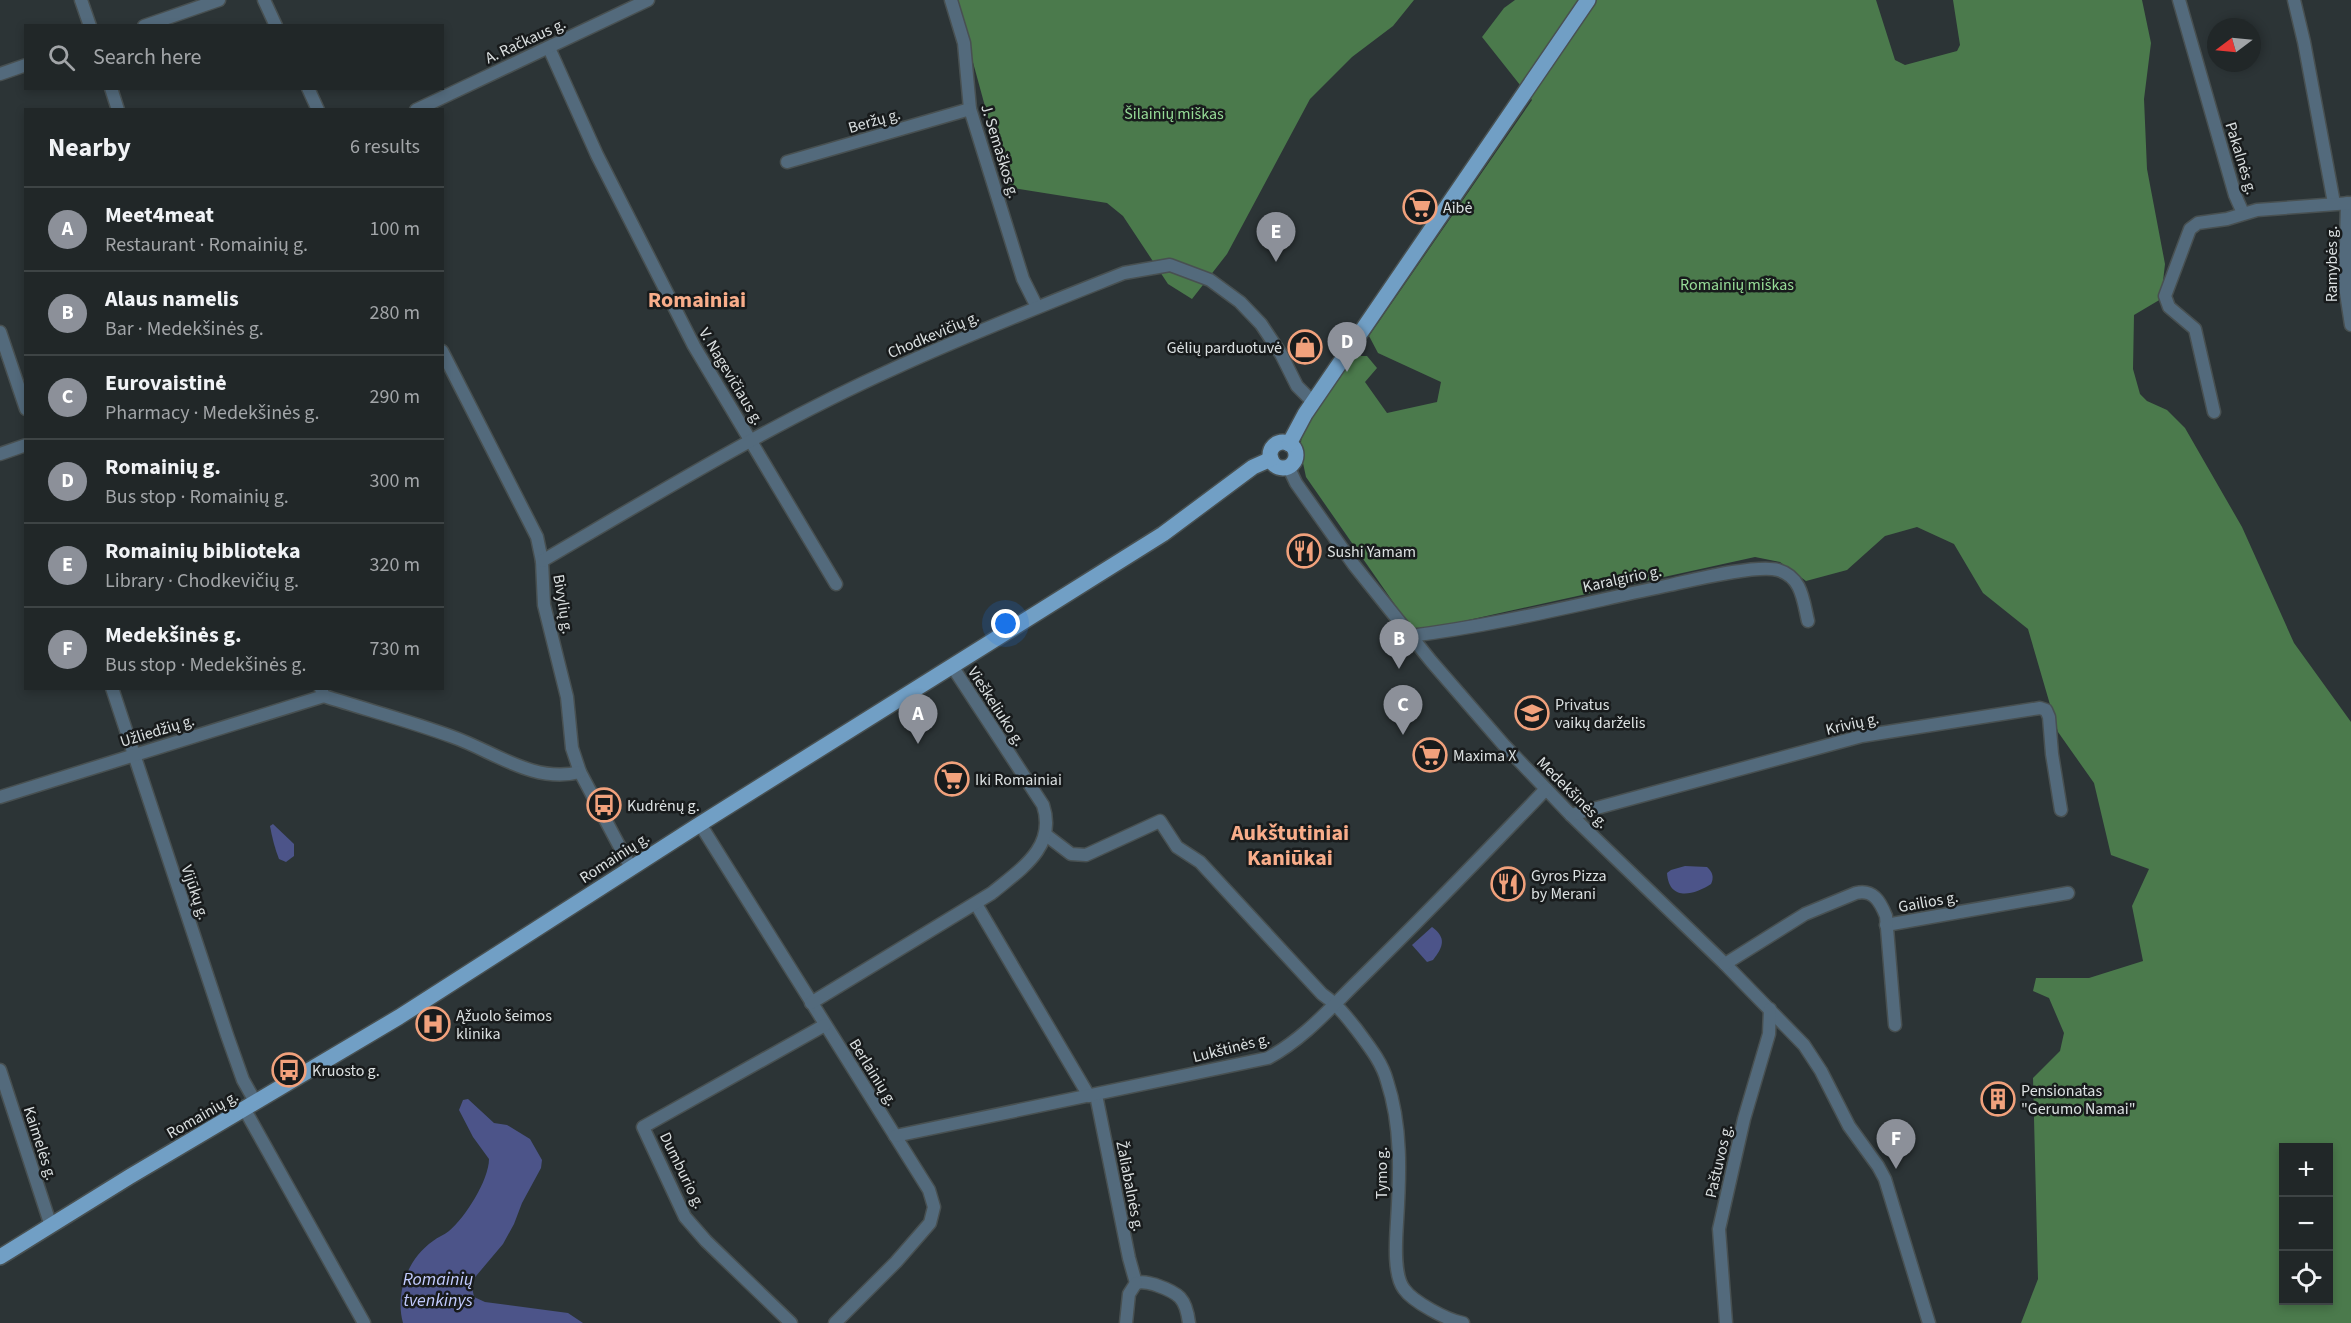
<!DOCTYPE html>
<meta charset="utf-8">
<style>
body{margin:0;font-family:"Source Sans 3",sans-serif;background:#2d3334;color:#f1f3f6}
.controls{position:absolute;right:18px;bottom:18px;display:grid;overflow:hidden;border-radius:0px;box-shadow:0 3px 9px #0003}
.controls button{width:54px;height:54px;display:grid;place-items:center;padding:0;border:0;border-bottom:2px solid #3e4445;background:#212728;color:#f1f3f6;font:30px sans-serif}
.compass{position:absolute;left:2207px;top:18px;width:54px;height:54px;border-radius:50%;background:#212728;box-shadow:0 3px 9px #0003;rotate:254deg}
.you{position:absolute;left:1006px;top:624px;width:21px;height:21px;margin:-15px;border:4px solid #fff;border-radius:50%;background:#1a73e8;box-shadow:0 0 0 9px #1a73e833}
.badge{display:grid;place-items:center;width:39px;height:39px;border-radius:50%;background:#8c9099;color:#fff;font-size:20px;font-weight:700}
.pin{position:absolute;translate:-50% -50px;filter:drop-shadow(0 2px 3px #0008)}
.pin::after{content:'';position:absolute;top:32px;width:21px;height:18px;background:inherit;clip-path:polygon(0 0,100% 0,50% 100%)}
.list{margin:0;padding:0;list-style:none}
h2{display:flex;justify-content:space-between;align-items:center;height:78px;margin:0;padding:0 24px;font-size:26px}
h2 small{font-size:20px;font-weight:400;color:#a2a5a8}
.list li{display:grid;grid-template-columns:39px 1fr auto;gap:18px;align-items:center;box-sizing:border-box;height:84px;padding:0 24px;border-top:2px solid #3e4445}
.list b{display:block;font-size:22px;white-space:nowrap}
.list p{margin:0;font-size:20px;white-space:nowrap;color:#a2a5a8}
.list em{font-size:20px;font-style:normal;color:#a2a5a8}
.icon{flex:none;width:33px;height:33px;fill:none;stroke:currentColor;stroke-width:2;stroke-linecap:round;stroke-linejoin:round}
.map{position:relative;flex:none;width:2351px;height:1323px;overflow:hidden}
.search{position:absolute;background:#212728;box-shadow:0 3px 9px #0003;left:24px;top:24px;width:420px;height:66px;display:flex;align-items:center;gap:15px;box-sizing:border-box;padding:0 21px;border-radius:0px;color:#a2a5a8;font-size:22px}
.panel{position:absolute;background:#212728;box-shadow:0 3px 9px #0003;left:24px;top:108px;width:420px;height:582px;border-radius:0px}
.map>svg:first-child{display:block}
.forest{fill:#4b7a4c;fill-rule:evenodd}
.water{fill:#4c5489}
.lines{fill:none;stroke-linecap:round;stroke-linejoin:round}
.minor-casing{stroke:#485051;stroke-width:15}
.major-casing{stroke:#485051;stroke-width:18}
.minor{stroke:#536a7c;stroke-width:12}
.major{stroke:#719fc5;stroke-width:15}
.labels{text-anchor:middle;stroke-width:5;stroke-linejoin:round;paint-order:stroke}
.street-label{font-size:16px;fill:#dbe0e1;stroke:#181b1c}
.park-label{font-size:16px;fill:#96dc97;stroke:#181b1c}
.poi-label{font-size:16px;fill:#dbe0e1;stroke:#181b1c;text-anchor:start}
.water-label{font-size:18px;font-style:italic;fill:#c3ccff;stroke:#181b1c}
.district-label{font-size:22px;font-weight:bold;fill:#f8ad8a;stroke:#181b1c}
</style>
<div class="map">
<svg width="2351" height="1323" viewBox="0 0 2351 1323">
<rect width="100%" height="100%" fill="#2c3436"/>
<g class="forest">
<path d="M956,0H1414L1393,26L1352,57L1310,99L1227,254L1192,299L1168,284L1123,216L1107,203L1007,187Z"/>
<path d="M1515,0H1876L1895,60L1905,65L1957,51L1960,45L1953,0H2142L2151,43L2144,99L2147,169L2165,264L2161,299L2134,315L2133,369L2140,394L2147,401L2167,410L2185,428L2242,527L2294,643L2351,722V1323H2021L2038,1279L2033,1078L2060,1051L2064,1033L2049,998L2033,991L2036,978H2089L2143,961L2132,906L2149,869L2111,855L2094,783L2058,732L2028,629L1983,593L1954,544L1917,527L1885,536L1847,570L1806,581L1780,562L1755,557L1414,632L1306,477L1300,449L1304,421L1354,356H1367L1377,368L1365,382L1387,413L1437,402L1441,382L1378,353L1369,336L1532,100L1482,37L1504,8ZM2284,1148H2328V1300H2284Z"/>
</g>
<g class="water">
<path d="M273,824L294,844V856L286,862L279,859C275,849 272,837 270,826Z"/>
<path d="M1685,866L1707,867C1713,872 1714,878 1711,884C1694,895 1669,902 1667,873L1671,870Z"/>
<path d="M1432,927C1447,938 1443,947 1433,960L1427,962L1412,945Z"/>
<path d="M468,1099L494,1123L507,1125L530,1139L542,1160L541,1168L522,1203L514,1224L503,1244L471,1282L474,1297L485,1302L568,1313L583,1323H403C395,1294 407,1259 433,1241C438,1237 444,1235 449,1231C465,1218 489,1180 489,1159L473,1137L459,1110L463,1100Z"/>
</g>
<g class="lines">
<defs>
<g id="minor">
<path d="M81,0L90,26"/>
<path d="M264,0L276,26"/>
<path d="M951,0L964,43L970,109L1023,279L1037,307"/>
<path d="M2179,0L2235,195L2243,213"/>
<path d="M2294,0L2304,42L2334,203"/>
<path d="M144,26L219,0"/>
<path d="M549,48L597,155L694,346L836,584"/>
<path d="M0,74L26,65"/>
<path d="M111,88L118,110"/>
<path d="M308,88L318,110"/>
<path d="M416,110L648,0"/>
<path d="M787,162L970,109"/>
<path d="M2347,203L2345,286L2351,325"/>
<path d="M0,332L26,409"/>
<path d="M442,351L537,537L542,561L544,605L567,697L572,748L580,772L631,868"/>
<path d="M2214,412L2195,329L2169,307L2165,296L2190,229L2198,223L2227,219L2257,210L2351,203"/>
<path d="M0,454L26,445"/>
<path d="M1288,466L1296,483L1354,565L1431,661L1503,744L1571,815L1725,964L1804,1045L1821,1071L1849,1126L1878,1166L1885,1179L1929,1323"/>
<path d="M542,561C657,494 771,424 893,369C969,334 1046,304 1124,273L1170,265L1210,280L1240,302L1261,324L1281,354L1297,386L1313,402"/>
<path d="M1410,636C1498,625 1584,603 1670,585C1693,580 1757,564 1778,570C1802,577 1803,600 1808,621"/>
<path d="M112,688L227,1035L243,1080L256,1103"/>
<path d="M321,689L324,696C367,710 410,721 453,737C493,751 534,784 580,772"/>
<path d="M0,797L324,696"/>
<path d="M1571,815L1862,736L2040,708L2046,710L2049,717L2052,754L2061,810"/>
<path d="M700,824L929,1190L934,1207L930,1223L896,1262L835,1323"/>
<path d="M1046,835L1071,854L1086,855L1160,821L1177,847L1200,862L1322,994C1337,1004 1346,1016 1357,1030C1368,1045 1382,1062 1387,1081C1402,1126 1400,1175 1397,1222C1396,1239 1393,1275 1404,1289C1413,1302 1447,1320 1463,1323"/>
<path d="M976,904L1089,1096"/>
<path d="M1886,925L2068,893"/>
<path d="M1725,964L1805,914L1856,893C1873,889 1880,901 1886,916L1895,1025"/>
<path d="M811,1003L992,893C1021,869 1057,847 1043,805L952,666"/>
<path d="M0,1070L51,1226"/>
<path d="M1096,1095L1129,1258L1136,1283"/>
<path d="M245,1110L364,1323"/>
<path d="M895,1136L1268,1058C1304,1039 1332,1006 1361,978C1424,916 1485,853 1546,789"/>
<path d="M1136,1283C1144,1281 1149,1283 1156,1285C1179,1293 1186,1298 1189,1323"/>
<path d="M791,1323L706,1241L685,1217L643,1127L825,1025"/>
<path d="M1126,1323L1129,1294L1136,1283"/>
<path d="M1726,1323L1719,1229L1744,1119L1769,1034L1770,1009"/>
</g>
<g id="major">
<circle cx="1283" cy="455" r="13"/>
<path d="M1289,444L1305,414L1588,0"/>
<path d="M0,1257L129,1177L399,1017L700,824L1163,534L1253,467L1271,459"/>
</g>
</defs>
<use href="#minor" class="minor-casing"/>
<use href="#major" class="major-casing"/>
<use href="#minor" class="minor"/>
<use href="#major" class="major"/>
</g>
<defs>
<symbol id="supermarket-ring" viewBox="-11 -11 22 22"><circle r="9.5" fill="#181b1c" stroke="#f1a17c" stroke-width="1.5"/><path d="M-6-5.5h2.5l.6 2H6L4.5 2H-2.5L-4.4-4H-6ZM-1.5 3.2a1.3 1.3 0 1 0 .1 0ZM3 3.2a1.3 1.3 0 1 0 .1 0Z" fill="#f1a17c"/></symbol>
<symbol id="shop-ring" viewBox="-11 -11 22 22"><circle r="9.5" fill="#181b1c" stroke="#f1a17c" stroke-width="1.5"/><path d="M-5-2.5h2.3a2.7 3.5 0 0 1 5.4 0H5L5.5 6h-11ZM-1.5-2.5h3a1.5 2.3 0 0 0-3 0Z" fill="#f1a17c"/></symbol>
<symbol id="restaurant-ring" viewBox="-11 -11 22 22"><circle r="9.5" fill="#181b1c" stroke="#f1a17c" stroke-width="1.5"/><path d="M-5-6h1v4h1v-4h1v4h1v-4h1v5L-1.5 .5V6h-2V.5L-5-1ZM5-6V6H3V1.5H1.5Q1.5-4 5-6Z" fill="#f1a17c"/></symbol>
<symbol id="school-ring" viewBox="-11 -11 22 22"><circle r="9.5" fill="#181b1c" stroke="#f1a17c" stroke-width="1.5"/><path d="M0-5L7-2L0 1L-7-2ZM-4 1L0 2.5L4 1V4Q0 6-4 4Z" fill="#f1a17c"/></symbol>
<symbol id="bus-ring" viewBox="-11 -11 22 22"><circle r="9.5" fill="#181b1c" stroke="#f1a17c" stroke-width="1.5"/><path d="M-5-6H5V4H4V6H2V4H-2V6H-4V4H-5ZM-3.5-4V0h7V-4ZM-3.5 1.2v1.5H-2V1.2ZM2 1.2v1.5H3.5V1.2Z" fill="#f1a17c"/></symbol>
<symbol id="hospital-ring" viewBox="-11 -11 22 22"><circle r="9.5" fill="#181b1c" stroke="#f1a17c" stroke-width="1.5"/><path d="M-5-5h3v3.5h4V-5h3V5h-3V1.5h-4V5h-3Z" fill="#f1a17c"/></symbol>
<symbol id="building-ring" viewBox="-11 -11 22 22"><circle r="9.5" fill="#181b1c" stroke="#f1a17c" stroke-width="1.5"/><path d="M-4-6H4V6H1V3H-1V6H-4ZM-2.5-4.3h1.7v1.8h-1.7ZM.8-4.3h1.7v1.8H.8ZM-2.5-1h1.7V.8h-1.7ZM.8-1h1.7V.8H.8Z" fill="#f1a17c"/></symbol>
</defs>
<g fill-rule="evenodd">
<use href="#supermarket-ring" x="1401" y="188" width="38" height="38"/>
<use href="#shop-ring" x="1286" y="328" width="38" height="38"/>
<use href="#restaurant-ring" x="1285" y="532" width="38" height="38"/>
<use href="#school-ring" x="1513" y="694" width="38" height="38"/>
<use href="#supermarket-ring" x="1411" y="736" width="38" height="38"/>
<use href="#supermarket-ring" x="933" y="760" width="38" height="38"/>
<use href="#bus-ring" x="585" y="786" width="38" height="38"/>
<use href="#restaurant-ring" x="1489" y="865" width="38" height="38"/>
<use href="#hospital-ring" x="414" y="1005" width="38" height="38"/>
<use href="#bus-ring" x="270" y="1051" width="38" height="38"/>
<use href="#building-ring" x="1979" y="1080" width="38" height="38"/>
</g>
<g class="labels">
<g class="street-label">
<text transform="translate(525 40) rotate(-25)" y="6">A. Račkaus g.</text>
<text transform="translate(874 120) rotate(-16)" y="6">Beržų g.</text>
<text transform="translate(1001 151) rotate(73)" y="6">J. Semaškos g.</text>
<text transform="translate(2242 158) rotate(73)" y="6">Pakalnės g.</text>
<text transform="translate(2331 264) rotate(-90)" y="6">Ramybės g.</text>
<text transform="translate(933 334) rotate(-23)" y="6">Chodkevičių g.</text>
<text transform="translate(732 376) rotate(59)" y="6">V. Nagevičiaus g.</text>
<text transform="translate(1622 578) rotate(-12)" y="6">Karalgirio g.</text>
<text transform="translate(564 604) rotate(81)" y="6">Bivylių g.</text>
<text transform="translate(997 706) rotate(57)" y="6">Vieškeliuko g.</text>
<text transform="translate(1852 723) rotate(-13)" y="6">Krivių g.</text>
<text transform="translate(157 730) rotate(-17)" y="6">Užliedžių g.</text>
<text transform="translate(1573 792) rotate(45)" y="6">Medekšinės g.</text>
<text transform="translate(614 857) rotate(-33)" y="6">Romainių g.</text>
<text transform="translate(196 892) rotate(71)" y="6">Vijūkų g.</text>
<text transform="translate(1928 901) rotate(-10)" y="6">Gailios g.</text>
<text transform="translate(1231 1047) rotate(-14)" y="6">Lukštinės g.</text>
<text transform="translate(874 1072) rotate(58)" y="6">Berlainių g.</text>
<text transform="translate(202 1114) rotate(-30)" y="6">Romainių g.</text>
<text transform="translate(41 1143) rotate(72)" y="6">Kaimelės g.</text>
<text transform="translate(1718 1161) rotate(-77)" y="6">Paštuvos g.</text>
<text transform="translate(683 1170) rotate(64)" y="6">Dumburio g.</text>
<text transform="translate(1381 1173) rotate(-90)" y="6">Tymo g.</text>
<text transform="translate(1131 1186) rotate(79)" y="6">Žaliabalnės g.</text>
</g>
<g class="park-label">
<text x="1174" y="119">Šilainių miškas</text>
<text x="1737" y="290">Romainių miškas</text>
</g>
<g class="poi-label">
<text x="1443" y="213">Aibė</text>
<text x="1282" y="353" text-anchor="end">Gėlių parduotuvė</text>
<text x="1327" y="557">Sushi Yamam</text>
<text x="1555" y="710">Privatus<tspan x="1555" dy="18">vaikų darželis</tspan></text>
<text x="1453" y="761">Maxima X</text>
<text x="975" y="785">Iki Romainiai</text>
<text x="627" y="811">Kudrėnų g.</text>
<text x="1531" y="881">Gyros Pizza<tspan x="1531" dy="18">by Merani</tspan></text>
<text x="456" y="1021">Ąžuolo šeimos<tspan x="456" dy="18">klinika</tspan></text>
<text x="312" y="1076">Kruosto g.</text>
<text x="2021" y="1096">Pensionatas<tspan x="2021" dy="18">"Gerumo Namai"</tspan></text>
</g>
<g class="water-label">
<text x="438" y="1285">Romainių<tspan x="438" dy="21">tvenkinys</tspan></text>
</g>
<g class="district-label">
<text x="697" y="307">Romainiai</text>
<text x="1290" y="840">Aukštutiniai<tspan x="1290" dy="25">Kaniūkai</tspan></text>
</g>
</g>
</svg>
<div class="controls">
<button>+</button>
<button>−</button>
<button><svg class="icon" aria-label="locate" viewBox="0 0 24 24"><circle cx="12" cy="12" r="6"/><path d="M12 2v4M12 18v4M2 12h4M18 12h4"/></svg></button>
</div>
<svg class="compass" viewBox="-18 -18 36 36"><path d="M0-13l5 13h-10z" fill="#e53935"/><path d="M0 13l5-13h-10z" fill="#a2a5a8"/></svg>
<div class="you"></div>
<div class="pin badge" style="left:918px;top:744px">A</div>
<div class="pin badge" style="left:1399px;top:669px">B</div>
<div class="pin badge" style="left:1403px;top:735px">C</div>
<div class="pin badge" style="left:1347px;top:372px">D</div>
<div class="pin badge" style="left:1276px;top:262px">E</div>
<div class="pin badge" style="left:1896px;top:1169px">F</div>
<div class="search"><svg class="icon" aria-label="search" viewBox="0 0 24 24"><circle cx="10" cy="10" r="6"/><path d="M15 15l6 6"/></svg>Search here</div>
<section class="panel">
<h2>Nearby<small>6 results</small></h2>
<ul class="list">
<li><span class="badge">A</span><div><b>Meet4meat</b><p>Restaurant · Romainių g.</p></div><em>100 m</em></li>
<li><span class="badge">B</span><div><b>Alaus namelis</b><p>Bar · Medekšinės g.</p></div><em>280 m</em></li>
<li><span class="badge">C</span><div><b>Eurovaistinė</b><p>Pharmacy · Medekšinės g.</p></div><em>290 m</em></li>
<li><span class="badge">D</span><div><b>Romainių g.</b><p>Bus stop · Romainių g.</p></div><em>300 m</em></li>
<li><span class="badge">E</span><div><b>Romainių biblioteka</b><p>Library · Chodkevičių g.</p></div><em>320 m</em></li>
<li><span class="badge">F</span><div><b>Medekšinės g.</b><p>Bus stop · Medekšinės g.</p></div><em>730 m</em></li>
</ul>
</section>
</div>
